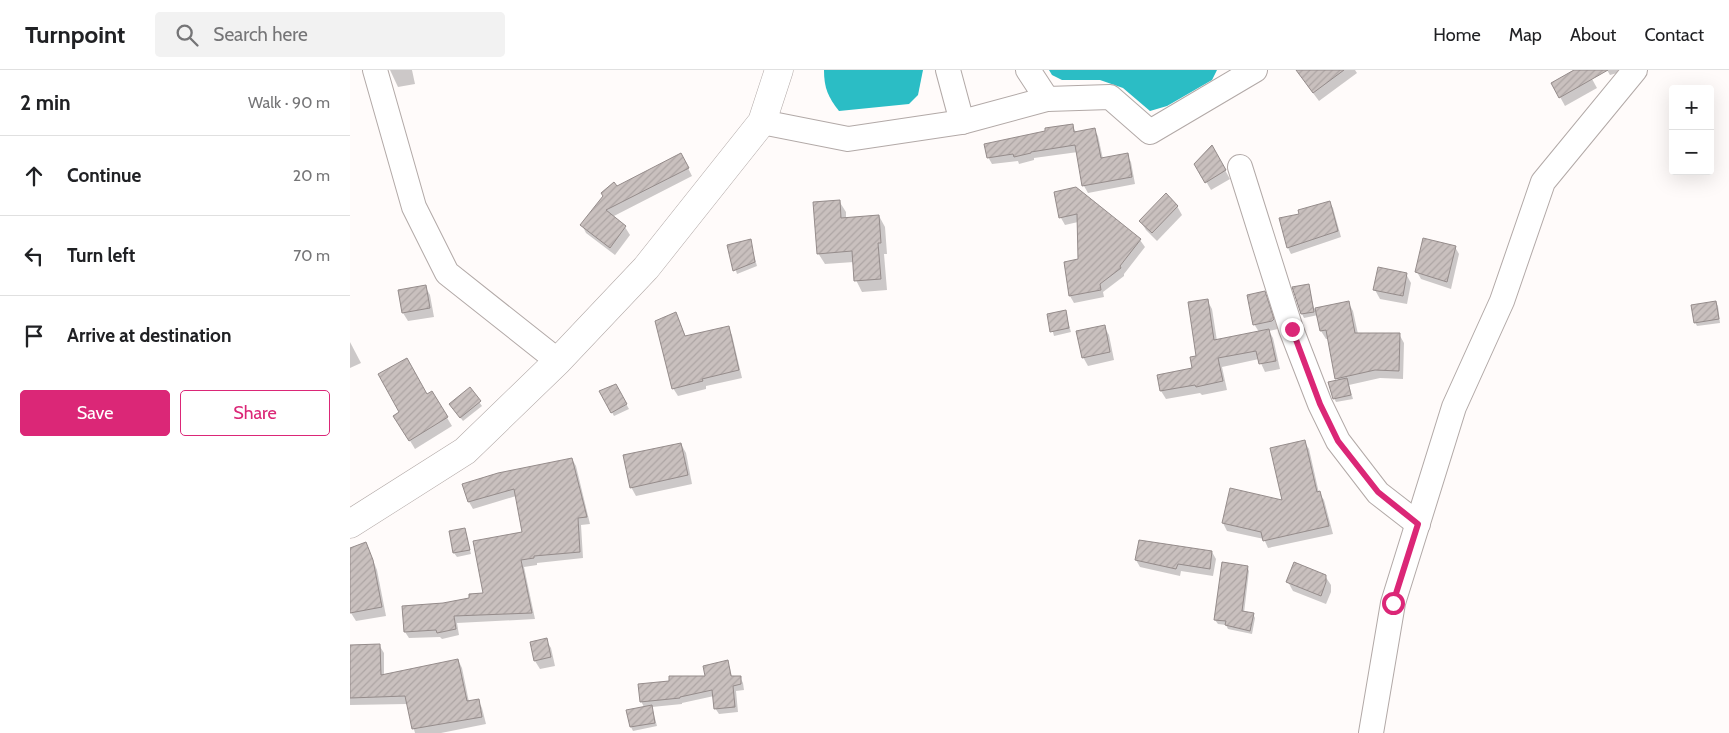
<!DOCTYPE html>
<meta charset="utf-8">
<style>
body{margin:0;font-family:Cabin,sans-serif;background:#f2f2f2;color:#202124}
.controls{position:absolute;right:15px;top:15px;display:grid;overflow:hidden;border-radius:5px;box-shadow:0 5px 20px #0002}
.controls button{width:45px;height:45px;display:grid;place-items:center;padding:0;border:0;border-bottom:1px solid #e0e0e0;background:#fff;color:#202124;font:25px sans-serif}
.stop{position:absolute;width:15px;height:15px;margin:-11px;border:4px solid #db2777;border-radius:50%;background:#fff}
.stop.end{background:#db2777;border-color:#fff;box-shadow:0 1px 5px #0008}
.list{margin:0;padding:0;list-style:none}
h2{display:flex;justify-content:space-between;align-items:center;height:65px;margin:0;padding:0 20px;font-size:21px}
h2 small{font-size:16px;font-weight:400;color:#757577}
.list li{display:grid;grid-template-columns:32px 1fr auto;gap:15px;align-items:center;box-sizing:border-box;height:80px;padding:0 20px;border-top:1px solid #e0e0e0}
.list b{display:block;font-size:19px;white-space:nowrap}
.list em{font-size:16px;font-style:normal;color:#757577}
.actions{display:flex;gap:10px;padding:15px 20px}
.actions a{flex:1;padding:11px 0;border:1px solid #db2777;border-radius:5px;text-align:center;font-size:18px;color:#db2777}
.actions .main{background:#db2777;color:#fff}
.icon{flex:none;width:28px;height:28px;fill:none;stroke:currentColor;stroke-width:2;stroke-linecap:round;stroke-linejoin:round}
.map{position:relative;flex:none;width:1379px;height:663px;overflow:hidden}
header{display:flex;align-items:center;gap:30px;box-sizing:border-box;height:70px;padding:0 25px;background:#fff;border-bottom:1px solid #e0e0e0}
header strong{font-size:24px}
nav{display:flex;gap:28px;margin-inline-start:auto;font-size:18px}
.search{width:350px;height:45px;background:#f2f2f2;display:flex;align-items:center;gap:12px;box-sizing:border-box;padding:0 18px;border-radius:5px;color:#757577;font-size:19px}
main{display:flex}
aside{flex:1;background:#fff}
.map>svg:first-child{display:block}
.water{fill:#2bbdc5}
.shadow{fill:#0003}
.building{fill:url(#building-hatch);stroke:#958c8b}
.lines{fill:none;stroke-linecap:round;stroke-linejoin:round}
.street-casing{stroke:#b2a9a7;stroke-width:26}
.secondary-casing{stroke:#b2a9a7;stroke-width:29}
.street{stroke:#fff;stroke-width:24}
.secondary{stroke:#fff;stroke-width:28}
.route{stroke:#db2777;stroke-width:6}
</style>
<header>
<strong>Turnpoint</strong>
<div class="search"><svg class="icon" aria-label="search" viewBox="0 0 24 24"><circle cx="10" cy="10" r="6"/><path d="M15 15l6 6"/></svg>Search here</div>
<nav><a>Home</a><a>Map</a><a>About</a><a>Contact</a></nav>
</header>
<main>
<aside>
<h2>2 min<small>Walk · 90 m</small></h2>
<ul class="list">
<li><svg class="icon" aria-label="ahead" viewBox="0 0 24 24"><path d="M12 20V5M6 11l6-6 6 6"/></svg><div><b>Continue</b></div><em>20 m</em></li>
<li><svg class="icon" aria-label="left" viewBox="0 0 24 24"><path d="M17 20v-9H6M10 6l-5 5 5 5"/></svg><div><b>Turn left</b></div><em>70 m</em></li>
<li><svg class="icon" aria-label="arrive" viewBox="0 0 24 24"><path d="M6 21V4h12l-3 4 3 4H6"/></svg><div><b>Arrive at destination</b></div></li>
</ul>
<div class="actions"><a class="main">Save</a><a>Share</a></div>
</aside>
<div class="map">
<svg width="1379" height="663" viewBox="0 0 1379 663">
<defs>
<pattern id="building-hatch" width="6" height="6" patternUnits="userSpaceOnUse" patternTransform="scale(1.25)"><rect width="6" height="6" fill="#c9c0be"/><path d="M-1 1l2-2M0 6l6-6M5 7l2-2" fill="none" stroke="#ada5a4"/></pattern>
</defs>
<rect width="100%" height="100%" fill="#fffbfa"/>
<g class="water">
<path d="M474,0H573L568,25L559,34L489,41C478,27 474,18 474,0Z"/>
<path d="M699,0H867L862,10L817,36L800,41L773,18L750,10H712L702,5Z"/>
</g>
<g class="shadow">
<path d="M40,0H62L65,14L48,17Z"/>
<path d="M962,0H1005L1007,3L969,31L957,15Z"/>
<path d="M1226,0H1237L1247,18L1215,36L1203,14Z"/>
<path d="M1257,0H1278L1260,5Z"/>
<path d="M722,56L726,62L744,59L748,66L753,89L777,85L781,92L785,114L738,123L734,116L728,82L684,88V90L669,94L668,91L642,94L638,87Z"/>
<path d="M862,77L880,109L861,120L846,94Z"/>
<path d="M335,92L342,106L262,147L275,157L280,165L265,185L236,163L232,155L267,117Z"/>
<path d="M726,118L790,170L795,177L774,204V206L753,222L754,227L724,233L720,226L730,190L728,152L715,155L711,148L705,123Z"/>
<path d="M489,131L496,142V149L529,146L535,157L537,184H534L537,220L512,222L506,210L504,192L475,194L468,183Z"/>
<path d="M979,132L983,138L991,167L941,184L938,178L931,149L950,145Z"/>
<path d="M827,136L832,145L807,171L796,160L791,152Z"/>
<path d="M400,171L407,196L387,204L378,176Z"/>
<path d="M1105,177L1109,184L1101,219L1071,209L1067,202Z"/>
<path d="M1056,204L1061,213L1057,234L1030,229L1025,220Z"/>
<path d="M958,215L964,239L998,232L1003,241L1008,264H1049L1054,273L1053,309L1030,308L999,315L1003,329L986,332L984,328L988,311L979,269H976L971,261L968,245L954,248L952,244Z"/>
<path d="M75,216L80,225L84,247L58,251L53,243Z"/>
<path d="M914,223L919,232L928,259L919,261L923,268L930,299L915,302L909,289L872,297L877,320L852,325L850,323L816,329L811,321L808,306L843,299L847,287L857,230L862,239L867,271L909,262L904,254Z"/>
<path d="M1366,233L1368,236L1370,253L1347,256L1345,252Z"/>
<path d="M715,241L721,262L704,266L698,244Z"/>
<path d="M329,251L336,267L378,258L382,265L392,308L356,316V319L328,326L323,318Z"/>
<path d="M754,256L759,265L764,290L738,296L733,287Z"/>
<path d="M0,272L11,293L0,298Z"/>
<path d="M266,316L279,339L264,346L251,322Z"/>
<path d="M120,319L132,336L113,351L103,338Z"/>
<path d="M82,323L102,356L65,379L50,354L77,326Z"/>
<path d="M954,371L959,379L969,423L974,430L983,464L918,478L914,469L877,461L873,453L934,432Z"/>
<path d="M331,374L336,383L342,414L286,426L281,417Z"/>
<path d="M222,389L226,396L240,454L231,455L233,488L187,493V495L174,497L185,549L107,553L109,565L92,569L90,567L59,568L55,562L94,534L135,524L174,463L166,426L123,439L119,432L114,415Z"/>
<path d="M115,459L121,484L107,487L104,483Z"/>
<path d="M16,473L27,500L36,546L6,551L1,543L0,535V479Z"/>
<path d="M862,482L866,489L863,506L831,501L830,506L790,497L786,490Z"/>
<path d="M873,494L897,497L899,501L894,543L903,544L905,548L902,564L878,559L876,555L868,554L865,550Z"/>
<path d="M975,506L981,515V522L976,534L943,521L938,512Z"/>
<path d="M196,570L201,578L205,596L190,599L185,591Z"/>
<path d="M29,575L34,583V606L108,590L112,598L119,632L128,630L132,638L136,654L91,663H65L57,634L0,635V576Z"/>
<path d="M377,592L380,598L382,607H390L393,613L394,620L386,621L388,642L369,644L365,638L364,626L332,633V634L302,637L307,656L283,661L281,657L294,637L291,631L357,607Z"/>
</g>
<g class="building">
<path d="M946,0H994L963,23Z"/>
<path d="M1224,0H1258L1209,28L1201,13Z"/>
<path d="M723,54L724,62L745,58L751,88L778,83L782,107L732,116L725,75L681,82V83L664,87L663,84L637,88L634,74L695,61V58Z"/>
<path d="M862,75L876,100L855,113L844,94Z"/>
<path d="M331,83L339,98L256,140L276,156L260,178L230,155L253,126L251,123L264,112L267,116Z"/>
<path d="M726,117L791,169L770,196L771,198L750,214L751,220L719,226L714,192L728,189L727,144L709,148L704,122Z"/>
<path d="M816,123L828,136L802,163L789,151Z"/>
<path d="M490,130L491,148L529,145L531,173H528L531,209L504,211L502,181L467,184L463,132Z"/>
<path d="M980,131L988,161L937,178L929,148L949,144L948,140Z"/>
<path d="M1073,168L1106,176L1097,212L1065,202Z"/>
<path d="M401,169L405,192L383,201L377,175Z"/>
<path d="M1028,197L1057,203L1053,226L1023,220Z"/>
<path d="M959,214L964,242L951,244L942,217Z"/>
<path d="M76,215L80,238L52,243L48,220Z"/>
<path d="M915,221L924,249L922,251L903,255L897,225Z"/>
<path d="M858,229L864,270L919,259L926,291L909,294L906,281L868,288L873,311L846,317L845,315L810,321L807,305L842,298L840,287L846,286L838,232Z"/>
<path d="M999,231L1005,263H1050L1049,301L1025,300L985,309L976,260L970,261L965,238Z"/>
<path d="M1366,231L1369,249L1344,253L1341,235Z"/>
<path d="M716,240L719,258L700,262L697,244Z"/>
<path d="M326,242L335,266L379,256L389,300L352,309L353,311L322,319L305,251Z"/>
<path d="M755,255L760,282L732,288L726,261Z"/>
<path d="M57,288L77,324L82,321L98,347L59,371L43,346L49,342L28,304Z"/>
<path d="M997,308L1001,325L983,329L978,312Z"/>
<path d="M266,314L277,334L261,343L249,321Z"/>
<path d="M120,317L131,331L110,348L99,334Z"/>
<path d="M955,370L967,422L970,421L979,456L913,471L911,462L872,453L880,418L932,430L920,378Z"/>
<path d="M331,373L338,405L280,418L273,385Z"/>
<path d="M222,388L237,447L228,448L230,482L184,486V488L171,490L182,543L104,546L106,559L87,563L86,560L54,562L52,536L93,533L119,528V524L133,523L123,471L172,462L164,419L118,432L112,414L148,403Z"/>
<path d="M115,458L120,480L103,483L99,461Z"/>
<path d="M789,470L862,481L860,499L828,494L826,499L785,490Z"/>
<path d="M16,472L23,490L32,537L0,543V478Z"/>
<path d="M872,492L898,496L892,541L904,543L900,561L875,555L876,551L864,550Z"/>
<path d="M944,492L976,505V512L971,526L936,512Z"/>
<path d="M197,568L201,587L184,591L180,572Z"/>
<path d="M30,574L31,605L108,589L117,631L129,629L132,647L62,659L55,626L0,628V575Z"/>
<path d="M378,590L381,606H391V614L383,616L385,637L364,639L362,620L330,627V628L290,632L288,614L319,611V606H355L353,596Z"/>
<path d="M302,635L305,653L280,657L276,640Z"/>
</g>
<g class="lines">
<defs>
<g id="street">
<path d="M25,0L64,137L97,203L208,291"/>
<path d="M598,0L612,52"/>
<path d="M678,0L697,29"/>
<path d="M412,52L498,69L612,52L697,29L760,27L800,62L905,0"/>
<path d="M890,97L941,259L970,334L988,371L1028,423L1068,454"/>
<path d="M1021,663L1043,533L1104,337L1152,231L1193,112L1285,0"/>
</g>
<path id="secondary" d="M0,454L115,381L208,291L296,198L412,52L429,0"/>
</defs>
<use href="#street" class="street-casing"/>
<use href="#secondary" class="secondary-casing"/>
<use href="#street" class="street"/>
<use href="#secondary" class="secondary"/>
</g>
<g class="lines">
<path class="route" d="M942,259L970,334L988,371L1028,422L1068,454L1043,533"/>
</g>
</svg>
<div class="controls">
<button>+</button>
<button>−</button>
</div>
<div class="stop" style="left:1043px;top:533px"></div>
<div class="stop end" style="left:942px;top:259px"></div>
</div>
</main>
